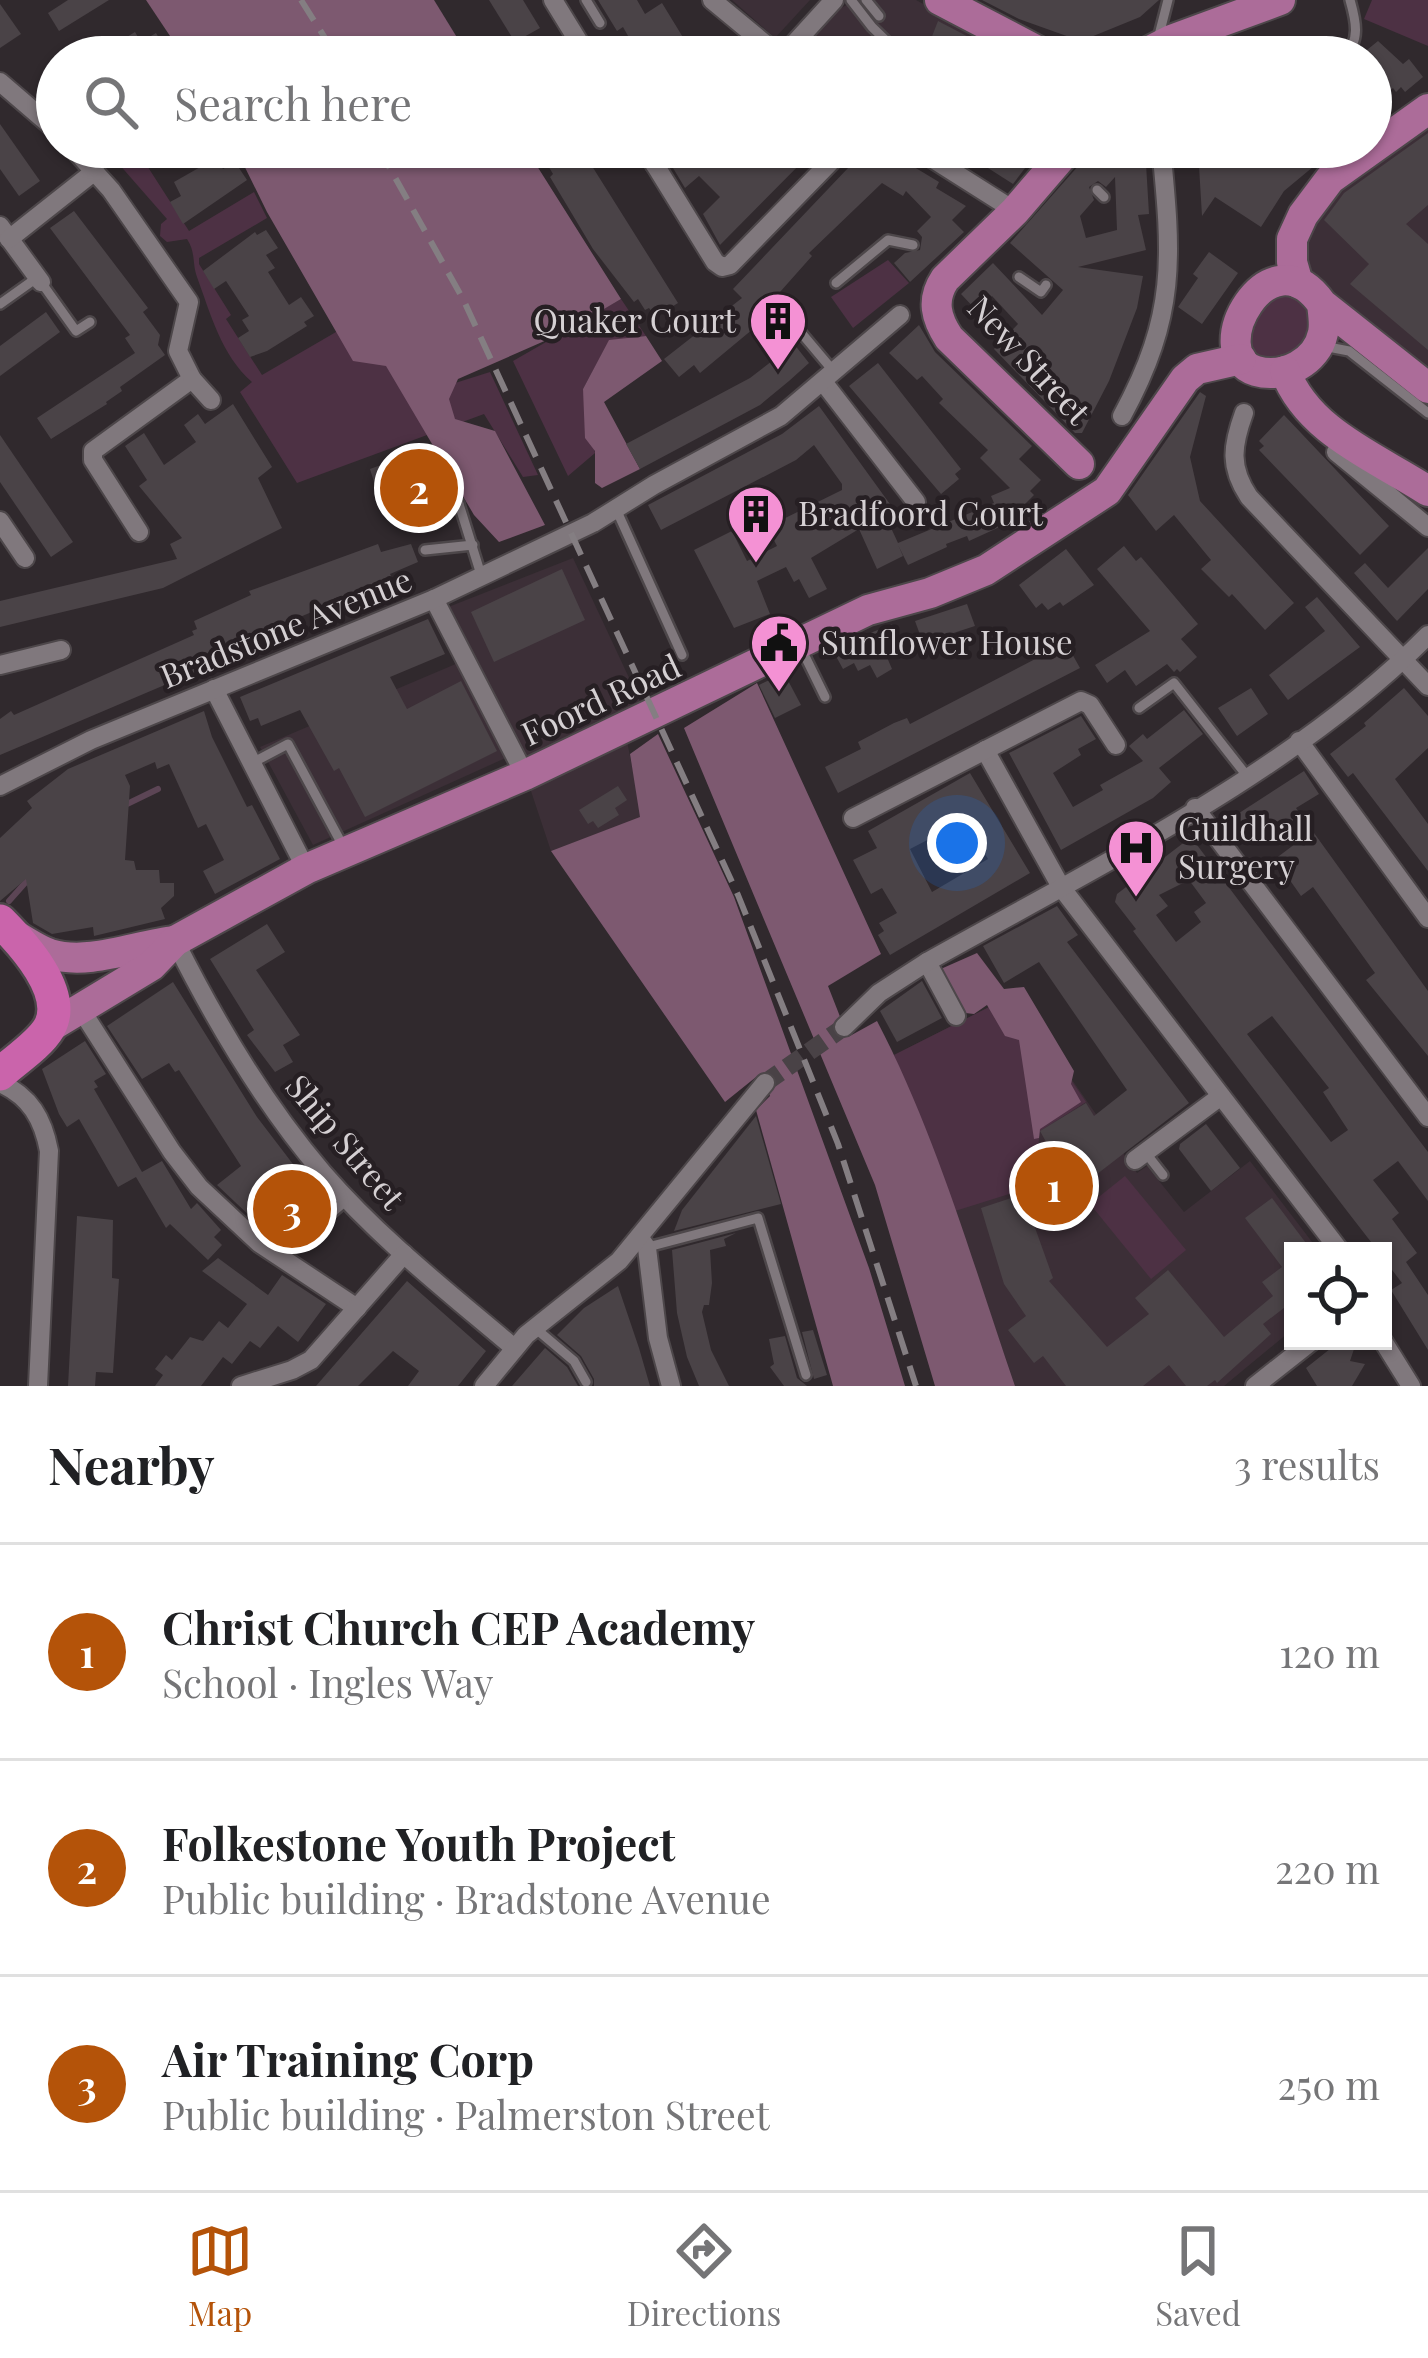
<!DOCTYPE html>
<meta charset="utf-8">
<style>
body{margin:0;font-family:"Playfair Display",serif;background:#f2f2f2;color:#202124}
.controls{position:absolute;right:36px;bottom:36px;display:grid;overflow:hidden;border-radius:0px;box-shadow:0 3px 9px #0004}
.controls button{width:108px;height:108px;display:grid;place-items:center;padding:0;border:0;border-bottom:3px solid #e0e0e0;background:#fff;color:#202124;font:60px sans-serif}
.you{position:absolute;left:957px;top:843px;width:42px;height:42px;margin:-30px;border:9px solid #fff;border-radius:50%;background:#1a73e8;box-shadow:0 0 0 18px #1a73e833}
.badge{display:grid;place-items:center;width:78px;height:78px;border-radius:50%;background:#b45309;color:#fff;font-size:39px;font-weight:700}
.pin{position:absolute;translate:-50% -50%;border:6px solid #fff;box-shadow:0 3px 12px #0006}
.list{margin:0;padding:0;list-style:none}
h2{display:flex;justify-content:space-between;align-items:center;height:156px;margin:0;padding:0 48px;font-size:51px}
h2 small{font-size:39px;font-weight:400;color:#757577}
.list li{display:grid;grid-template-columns:78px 1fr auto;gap:36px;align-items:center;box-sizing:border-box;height:216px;padding:0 48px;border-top:3px solid #e0e0e0}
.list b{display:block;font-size:45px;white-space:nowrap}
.list p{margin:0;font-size:39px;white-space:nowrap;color:#757577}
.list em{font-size:39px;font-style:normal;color:#757577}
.icon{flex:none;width:66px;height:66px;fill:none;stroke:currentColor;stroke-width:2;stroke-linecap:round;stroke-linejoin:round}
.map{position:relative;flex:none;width:1428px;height:1386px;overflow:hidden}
.search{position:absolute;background:#fff;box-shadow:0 3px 9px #0004;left:36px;right:36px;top:36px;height:132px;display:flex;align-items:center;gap:30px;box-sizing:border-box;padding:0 42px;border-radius:66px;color:#757577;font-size:45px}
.sheet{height:804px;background:#fff}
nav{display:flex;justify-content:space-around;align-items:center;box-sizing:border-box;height:168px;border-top:3px solid #e0e0e0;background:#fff;font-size:33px;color:#757577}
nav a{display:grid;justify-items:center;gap:6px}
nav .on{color:#b45309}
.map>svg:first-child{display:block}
.built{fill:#3c2f37}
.green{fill:#4d3144}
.forest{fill:#7d5970}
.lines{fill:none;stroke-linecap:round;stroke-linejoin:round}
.stream{stroke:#5c4555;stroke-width:6}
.building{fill:#4a4347;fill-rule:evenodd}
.street-tunnel{stroke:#494246;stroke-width:18;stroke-dasharray:18 9;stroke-linecap:butt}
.lane-casing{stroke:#4d474a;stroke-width:14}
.street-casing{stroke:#4d474a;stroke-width:22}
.primary-casing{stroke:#4d474a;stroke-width:34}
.highway-casing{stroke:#4d474a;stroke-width:38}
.lane{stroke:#80787d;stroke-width:9}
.street{stroke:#80787d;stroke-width:18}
.primary{stroke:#ac6c99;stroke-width:30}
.highway{stroke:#ca64ab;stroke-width:33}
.rail{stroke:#847e82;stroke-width:6;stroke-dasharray:24 12;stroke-linecap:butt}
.labels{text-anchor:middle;stroke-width:9;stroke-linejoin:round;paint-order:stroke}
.poi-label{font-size:33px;fill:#d5d0d3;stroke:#261f23;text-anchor:start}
.street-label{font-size:33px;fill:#d5d0d3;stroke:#261f23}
</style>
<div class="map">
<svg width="1428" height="1386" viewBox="0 0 1428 1386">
<rect width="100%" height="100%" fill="#30292d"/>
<g class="built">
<path d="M732,0H810L775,38Z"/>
<path d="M856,0H916L1020,57H808L803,53V48L841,8Z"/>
<path d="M1428,121V391L1305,270L1302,238L1319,207Z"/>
<path d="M573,558L653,729L627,741L642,817L551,851L531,791L510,756L313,845L260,747L458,663L433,613Z"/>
<path d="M1013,995L1137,1173L1147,1166L1184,1212L1250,1161L1319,1251H1293V1329L1224,1386H1015L955,1211L894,1055Z"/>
</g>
<g class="green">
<path d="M1372,0H1428V46L1364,19Z"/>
<path d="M104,147H135L189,231L254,192L267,218L199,258V264L231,315L226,319L262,375L367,314L452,384L490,372L538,475L523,477L484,414L297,483L240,392L252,382C221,355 210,312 197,277C192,263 196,253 187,239L167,242L160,236L161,224L167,219Z"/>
<path d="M888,260L909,283L853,328L831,297Z"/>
<path d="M1286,293L1312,310L1311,336L1279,365L1249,351L1247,323L1267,297Z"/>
<path d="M621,299L646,336L609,341L583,389L595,453L568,476L513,361Z"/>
<path d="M1013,995L1086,1102L1040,1131L1036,1164L1044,1183L955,1211L894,1055Z"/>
<path d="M1125,1176L1186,1250L1151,1279L1090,1204Z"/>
</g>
<g class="forest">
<path d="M146,0H434L469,57H184Z"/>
<path d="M235,147H525L621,299L565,332L458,379L449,399L455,419L495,431L545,525L499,542L474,515L386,366L353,361L267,212Z"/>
<path d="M646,336L662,361L604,402L640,469L602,488L595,483V451L585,438L583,389L609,340Z"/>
<path d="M757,683L881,954L828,986L848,1037L877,1021C937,1136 973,1264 1015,1386H935L875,1185L684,728Z"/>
<path d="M658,734L734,897L869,1268L905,1386H833L756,1110L770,1096L761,1073L725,1102L551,851L640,817L630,754Z"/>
<path d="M977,953L1004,989L1024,987L1074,1071L1071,1084L1081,1102L1040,1129L1039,1138L1034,1139L1019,1040L1005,1036L987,1005L974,1014L957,1012L940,978L943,968Z"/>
</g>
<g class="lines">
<g class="stream">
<path d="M125,805L158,789"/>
<path d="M9,901L25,883L27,875"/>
</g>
</g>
<g class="building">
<path d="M68,0H109L59,31L48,13Z"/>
<path d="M489,0H523L540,28L515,42Z"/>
<path d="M598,0H637L645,14L662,3L695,57H654L642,37L632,43L623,27L617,31Z"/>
<path d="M982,0H1159L1140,17L1091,37L1075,39L1019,19Z"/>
<path d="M0,4L21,34L0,48Z"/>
<path d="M938,21L1007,57H924Z"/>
<path d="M135,32L141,42L156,33L170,57H94Z"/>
<path d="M1378,41L1403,64L1409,59L1423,77L1405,92L1401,87L1396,92L1393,88L1371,106V57L1362,54Z"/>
<path d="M0,124L40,181L19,196L0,169Z"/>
<path d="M1428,133V205L1406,224L1428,244V350L1350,284L1369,264L1324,220L1344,193Z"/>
<path d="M537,147H580L678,303L656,317L649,308L645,310L638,299L634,302L593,249L550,177L553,174Z"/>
<path d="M693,147H736L751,163L765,147H817L720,245L703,214L720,197L699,176L685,188L673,168Z"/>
<path d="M868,147H881L939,182L936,188L966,206L952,220L964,232L910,282L894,263L905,253L920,250L922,237L917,231L931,217L906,191L903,196L882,183L809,253L812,256L756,319L759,324L700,373L694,365L679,377L664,359L742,298L733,289Z"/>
<path d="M955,147H1041L1013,184Z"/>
<path d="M1095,147H1145L1149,214L1138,215L1146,250L1078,267L1143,276L1137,308L1109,381L1082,433H1075L994,349L1018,324L992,296L977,311L961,294L993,263L1042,315L1063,290L1010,243ZM1115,177L1117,230L1086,238L1080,216L1094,200L1089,187L1098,181L1106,187Z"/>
<path d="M1222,147H1337L1284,191L1261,227L1215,197L1202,216L1199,166Z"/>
<path d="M216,158L223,169L235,162L247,180L183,224L170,202L181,196L174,182Z"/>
<path d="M74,211L148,308L143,312L160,335L158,345L165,355L120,387L122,391L106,402L107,404L51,439L37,418L135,353L125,338L130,335L50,228Z"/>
<path d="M266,230L278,248L266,255L275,268L268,272L289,305L301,297L314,316L304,322L307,326L267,351L250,357L238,338L249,331L242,320L249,316L226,281L214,289L203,271L255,232L257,235Z"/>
<path d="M1209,252L1238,273L1202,324L1178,307L1198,278L1193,274Z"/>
<path d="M46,312L60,332L0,376V346Z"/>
<path d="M919,325L935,352L1032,446L1019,459L1041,480L1030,491L1034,495L1022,507L1001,517L1004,525L969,541L967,536L946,544L947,547L908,565L898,545L903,556L877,569L859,529L811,558L827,589L809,598L799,579L794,582L786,567L757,581L770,614L734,628L694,550L732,531L747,561L777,546L767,527L842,490V484L814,445L796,460L661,530L648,505L782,434L819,406L895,511L886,517L898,543L994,503L991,496L1010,488L980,458L988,450L939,403L943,399L922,376L917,380L889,353Z"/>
<path d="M794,344L809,363L789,381L760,405L640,469L626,444L750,378Z"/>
<path d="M878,363L961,469L955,474L959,479L941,494L849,386Z"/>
<path d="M1200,392L1206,396L1190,457L1200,501L1294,603L1265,630L1232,594L1229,597L1201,569L1211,560L1174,515L1156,531L1128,495Z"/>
<path d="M233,404L272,467L258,478L282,528L163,588L0,627V601L177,559L170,544L182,538L139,486L147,480L125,446L144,433L164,465L196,442L184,425L198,414L205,424Z"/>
<path d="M1284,415L1389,526L1360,555L1259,450L1264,446L1259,441Z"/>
<path d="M0,435L73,542L51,557L0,482Z"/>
<path d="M392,461L400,481L416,475L431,476L439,491L384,514L370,469Z"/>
<path d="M378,544L381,552L411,544L418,562L390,574L392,578L203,658L207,667L0,755V719L11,711L14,715L194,635L192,631L197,629L194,621L251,595L249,591Z"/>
<path d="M1124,546L1136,561L1141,557L1198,624L1181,639L1197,657L1180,672L1177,669L1174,672L1167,664L1136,686L1125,670L1107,683L1095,665L1150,631L1097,569Z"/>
<path d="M1428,548V589L1397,621L1354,573L1365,563L1388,588Z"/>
<path d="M1066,549L1094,585L1063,606L1060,602L1048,610L1042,603L1036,608L1019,585Z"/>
<path d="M562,569L585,620L494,662L471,612Z"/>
<path d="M1317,597L1360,647L1288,700L1269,675L1325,631L1305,607Z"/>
<path d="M967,604L975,626L923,643L915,621Z"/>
<path d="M428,619L445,654L390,677L407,709L461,681L497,751L365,817L339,768L334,771L300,710L261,726L258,718L250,721L240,697Z"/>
<path d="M892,624L900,639L883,648L892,669L877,678L870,665L858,671L854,663L843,669L832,649Z"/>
<path d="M1066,643L1080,668L838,793L825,767L861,749L858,742L894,723L907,718L910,724Z"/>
<path d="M784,673L801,705L775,718L759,685Z"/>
<path d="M1251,688L1268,714L1237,736L1218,708Z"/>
<path d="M1404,688L1428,716V748L1395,779L1428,824V871L1353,773L1348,777L1330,754L1366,726L1364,723Z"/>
<path d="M1184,710L1203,734L1159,768L1171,782L1153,798L1061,850L1009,753L1081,716L1096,739L1078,749L1081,755L1053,773L1073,807L1103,790L1100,785L1143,761L1129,746L1143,734L1147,739Z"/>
<path d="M204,711L212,737L247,807L252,805L280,859L215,894L203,871L224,860L206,824L198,828L169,764L157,769L155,762L125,775L130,786L125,860L134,861L136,870H159L160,883H174V896L161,908L165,919L94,936L93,927L52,934L33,923L26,879L0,901V838L32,808L27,801L68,769Z"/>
<path d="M1304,771L1319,794L1296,808L1428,991V1056L1366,980L1375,973L1313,887L1301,896L1275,859L1295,844L1277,821L1248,839L1233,817Z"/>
<path d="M970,773L1030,873L890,955L878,935L884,931L879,923L897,913L882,888L871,894L853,860L877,848L868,831ZM966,820L988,859L932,892L910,849Z"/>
<path d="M618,786L627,800L615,808L619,815L598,828L593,821L588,824L579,810Z"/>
<path d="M1191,837L1428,1152V1201L1398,1161L1373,1180L1399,1213L1392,1219L1417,1253L1406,1262L1428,1295V1350L1391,1290L1402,1283L1383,1258V1251H1378L1347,1211L1133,931L1136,929L1115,902L1117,894ZM1189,880L1206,903L1194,912L1201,922L1176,942L1156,915L1168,906L1159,895ZM1272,1016L1329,1088L1323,1092L1348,1130L1331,1142L1247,1034Z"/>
<path d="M1057,906L1078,935L1067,942L1189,1103L1070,1195L1045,1151L1050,1149L1040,1131L1086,1103L1094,1116L1127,1090L1039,962L1004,983L983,946Z"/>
<path d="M267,924L285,952L256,970L300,1035L283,1045L293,1062L275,1072L247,1035L254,1030L210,959Z"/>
<path d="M922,981L942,1018L897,1042L880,1011Z"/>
<path d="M173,982L257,1117L325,1206L284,1242L261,1215L254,1220L217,1185L241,1166L179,1070L175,1072L169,1063L142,1079L107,1026Z"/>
<path d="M85,1041L106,1074L94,1081L98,1087L94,1089L142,1172L162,1161L191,1209L197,1203L221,1230L214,1237L222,1245L208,1260L170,1224L166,1228L136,1177L118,1187L79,1119L67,1127L59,1114L42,1069Z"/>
<path d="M756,1116L781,1204L674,1231L682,1210Z"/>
<path d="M1206,1124L1240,1168L1211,1191L1179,1149L1180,1144Z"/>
<path d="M1023,1194L1053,1278L1049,1281L1107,1347L1149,1314L1135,1298L1168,1270L1224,1337L1273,1296L1262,1282L1282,1267L1245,1218L1272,1198L1312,1251H1293V1301L1263,1324L1271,1334L1217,1383L1215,1380L1207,1386H1186L1169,1365L1143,1386H1066L1043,1356L1034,1363L1008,1330L1026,1316L1004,1284L981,1208Z"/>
<path d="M77,1216L113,1220L112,1278L119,1279L113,1373L96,1372L95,1386H68Z"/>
<path d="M736,1233L724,1239L726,1246L710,1250L712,1283L709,1305H704L702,1312L711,1350L729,1386H699L687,1357L677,1313L672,1250Z"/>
<path d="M218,1258L268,1295L282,1275L326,1304L298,1342L278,1326L260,1348L250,1341L232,1364L223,1357L201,1386H155L163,1375L155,1369L166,1355L172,1360L190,1337L203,1341L219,1321L228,1328L247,1304L202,1271Z"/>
<path d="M407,1281L486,1351L458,1386H408L419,1371L393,1351L358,1386H316Z"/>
<path d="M618,1286L639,1348L650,1386H594V1379L581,1356L557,1335L584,1308Z"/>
<path d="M813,1330L827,1375L814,1379L802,1332Z"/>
<path d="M785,1336L797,1378L807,1386H784L770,1367L774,1364L769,1339Z"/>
<path d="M1340,1341L1355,1346L1350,1361L1365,1364L1352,1386H1317L1306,1368Z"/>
<path d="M545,1348L567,1367L578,1386H512Z"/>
</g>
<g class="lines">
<path class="street-tunnel" d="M765,1083L844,1027"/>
<defs>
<g id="lane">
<path d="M586,0L600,23"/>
<path d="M851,0L872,27L903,57"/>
<path d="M866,0L879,16"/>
<path d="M1158,39L1168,0"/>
<path d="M1295,56L1296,57"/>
<path d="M1343,57C1361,42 1356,21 1350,0"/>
<path d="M1097,190L1104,197"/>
<path d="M1019,277L1041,292L1046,285"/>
<path d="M41,282L76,331L90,322"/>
<path d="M836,283L888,240L913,245"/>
<path d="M0,304L38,277"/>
<path d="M798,329L835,373"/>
<path d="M1323,346L1349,351L1428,413"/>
<path d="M409,465L436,467L459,504"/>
<path d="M424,506L459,504L482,578"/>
<path d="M616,509L682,655"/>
<path d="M425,550L473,545"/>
<path d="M800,646L825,697"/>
<path d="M1139,708L1174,683L1247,776"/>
<path d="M252,763L288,744L343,846"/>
<path d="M1145,1152L1163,1175"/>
<path d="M648,1247L758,1218L806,1375"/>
<path d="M287,1251L348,1199"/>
<path d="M535,1328L574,1361L586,1382"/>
<path d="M1291,1331L1293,1334"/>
</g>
<g id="street">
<path d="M553,0L588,57"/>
<path d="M712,0L781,57"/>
<path d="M782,57L834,0"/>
<path d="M0,82L57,131"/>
<path d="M72,147L111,190L189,302L178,351L192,379L93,451V460L139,532"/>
<path d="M644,147L715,262L722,267L730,265L845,147"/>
<path d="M914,147L1015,211"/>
<path d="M655,165L677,147"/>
<path d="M0,226L41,282"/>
<path d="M9,239L95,171"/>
<path d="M192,379L211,400"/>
<path d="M824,383L916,502"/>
<path d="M1244,413C1232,446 1229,467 1249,497L1428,686"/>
<path d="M1122,416C1177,315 1172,258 1161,147"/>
<path d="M1336,452L1428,527"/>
<path d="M0,521L25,558"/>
<path d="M434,599L525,775"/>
<path d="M0,665L61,650"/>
<path d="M214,689L306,869"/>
<path d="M1299,741L1428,918"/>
<path d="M985,750L1061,887L1340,1251"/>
<path d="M0,786L91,740L434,599L593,523L654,485L781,416L900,315"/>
<path d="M1195,808L1428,1117"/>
<path d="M853,818L1081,701L1090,705L1116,745"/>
<path d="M175,941C216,1023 263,1103 323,1173C379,1238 448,1292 513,1347"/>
<path d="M927,962L956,1016"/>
<path d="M80,1008L172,1152L199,1187L259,1243L357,1308"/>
<path d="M844,1027L879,993L927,962C1092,869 1294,771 1428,635"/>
<path d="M0,1083C30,1096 43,1119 49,1151L38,1386"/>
<path d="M1135,1160L1221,1096"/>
<path d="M639,1237L647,1248L658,1338L671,1386"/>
<path d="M1383,1341L1411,1386"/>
<path d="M241,1386L292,1370L311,1360L404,1254"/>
<path d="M484,1386L526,1335L619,1261L765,1083"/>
<path d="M1255,1386L1312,1341"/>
</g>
<g id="primary">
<path d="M940,0L1049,57"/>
<path d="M1138,57L1171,40L1280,0"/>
<path d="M1070,147L1015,211L945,279C931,300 936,318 949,338L1079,464"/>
<path d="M1298,283L1292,262V239L1303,215L1330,179L1428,109"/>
<path d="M1322,304C1323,313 1325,324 1323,333C1317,362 1284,379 1256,371C1201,355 1269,229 1322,304L1428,388"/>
<path d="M1285,371C1308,432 1376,457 1428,491"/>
<path d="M16,936C27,942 38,950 50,954C89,966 137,945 175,941"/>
<path d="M50,1027L151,966L175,941L306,869L525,775L868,610L930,593L986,570L1107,491L1185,379L1197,369L1241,359"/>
</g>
<path id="highway" d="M0,921C22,943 69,993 49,1028C39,1045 14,1061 0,1074"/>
</defs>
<use href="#lane" class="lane-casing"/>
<use href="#street" class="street-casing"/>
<use href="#primary" class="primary-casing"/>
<use href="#highway" class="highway-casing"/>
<use href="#lane" class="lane"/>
<use href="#street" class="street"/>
<use href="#primary" class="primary"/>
<use href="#highway" class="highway"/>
<g class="rail">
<path d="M301,0L337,57"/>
<path d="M378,147L463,299L738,895L838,1144L916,1386"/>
</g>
</g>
<defs>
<symbol id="building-pin" viewBox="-11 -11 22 30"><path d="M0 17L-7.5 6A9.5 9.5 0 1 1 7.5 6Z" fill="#f491d4" stroke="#261f23"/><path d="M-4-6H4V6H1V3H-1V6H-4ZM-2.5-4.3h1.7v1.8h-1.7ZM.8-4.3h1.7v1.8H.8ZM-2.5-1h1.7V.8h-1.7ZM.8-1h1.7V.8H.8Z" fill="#111"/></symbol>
<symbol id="civic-pin" viewBox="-11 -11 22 30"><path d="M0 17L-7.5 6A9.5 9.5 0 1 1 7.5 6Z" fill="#f491d4" stroke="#261f23"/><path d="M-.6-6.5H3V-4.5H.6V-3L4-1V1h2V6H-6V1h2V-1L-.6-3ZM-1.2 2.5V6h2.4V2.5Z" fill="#111"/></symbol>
<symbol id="hospital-pin" viewBox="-11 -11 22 30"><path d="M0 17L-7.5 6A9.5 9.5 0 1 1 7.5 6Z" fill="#f491d4" stroke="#261f23"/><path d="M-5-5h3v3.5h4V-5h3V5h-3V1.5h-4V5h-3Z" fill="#111"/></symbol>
</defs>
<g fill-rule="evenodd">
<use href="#building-pin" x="745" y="288" width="66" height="90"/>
<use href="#building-pin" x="723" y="481" width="66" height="90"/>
<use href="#civic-pin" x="746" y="610" width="66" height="90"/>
<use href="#hospital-pin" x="1103" y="815" width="66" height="90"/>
</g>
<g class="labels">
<g class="poi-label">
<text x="736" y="333" text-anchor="end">Quaker Court</text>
<text x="798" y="526">Bradfoord Court</text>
<text x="821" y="655">Sunflower House</text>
<text x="1178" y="841">Guildhall<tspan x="1178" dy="38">Surgery</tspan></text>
</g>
<g class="street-label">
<text transform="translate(1029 360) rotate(47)" y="12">New Street</text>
<text transform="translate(286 628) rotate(-22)" y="12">Bradstone Avenue</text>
<text transform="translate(601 700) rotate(-25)" y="12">Foord Road</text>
<text transform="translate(345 1142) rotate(50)" y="12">Ship Street</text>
</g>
</g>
</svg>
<div class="controls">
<button><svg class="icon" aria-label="locate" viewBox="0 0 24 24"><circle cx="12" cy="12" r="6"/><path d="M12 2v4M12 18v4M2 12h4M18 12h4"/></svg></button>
</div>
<div class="you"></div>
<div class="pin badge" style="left:1054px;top:1186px">1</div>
<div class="pin badge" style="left:419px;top:488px">2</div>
<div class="pin badge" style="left:292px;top:1209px">3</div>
<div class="search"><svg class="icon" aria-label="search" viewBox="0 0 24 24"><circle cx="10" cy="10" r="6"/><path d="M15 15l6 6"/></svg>Search here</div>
</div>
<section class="sheet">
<h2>Nearby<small>3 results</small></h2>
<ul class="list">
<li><span class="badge">1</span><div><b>Christ Church CEP Academy</b><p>School · Ingles Way</p></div><em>120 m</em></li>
<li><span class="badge">2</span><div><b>Folkestone Youth Project</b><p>Public building · Bradstone Avenue</p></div><em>220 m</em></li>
<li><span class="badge">3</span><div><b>Air Training Corp</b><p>Public building · Palmerston Street</p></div><em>250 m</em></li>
</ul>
</section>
<nav>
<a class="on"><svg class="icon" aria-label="map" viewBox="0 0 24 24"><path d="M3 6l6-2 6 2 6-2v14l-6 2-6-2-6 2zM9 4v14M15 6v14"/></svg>Map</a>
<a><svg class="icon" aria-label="directions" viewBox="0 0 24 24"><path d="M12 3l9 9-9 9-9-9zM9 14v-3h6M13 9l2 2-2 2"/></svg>Directions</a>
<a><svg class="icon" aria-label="saved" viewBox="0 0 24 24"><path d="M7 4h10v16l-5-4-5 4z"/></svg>Saved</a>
</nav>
